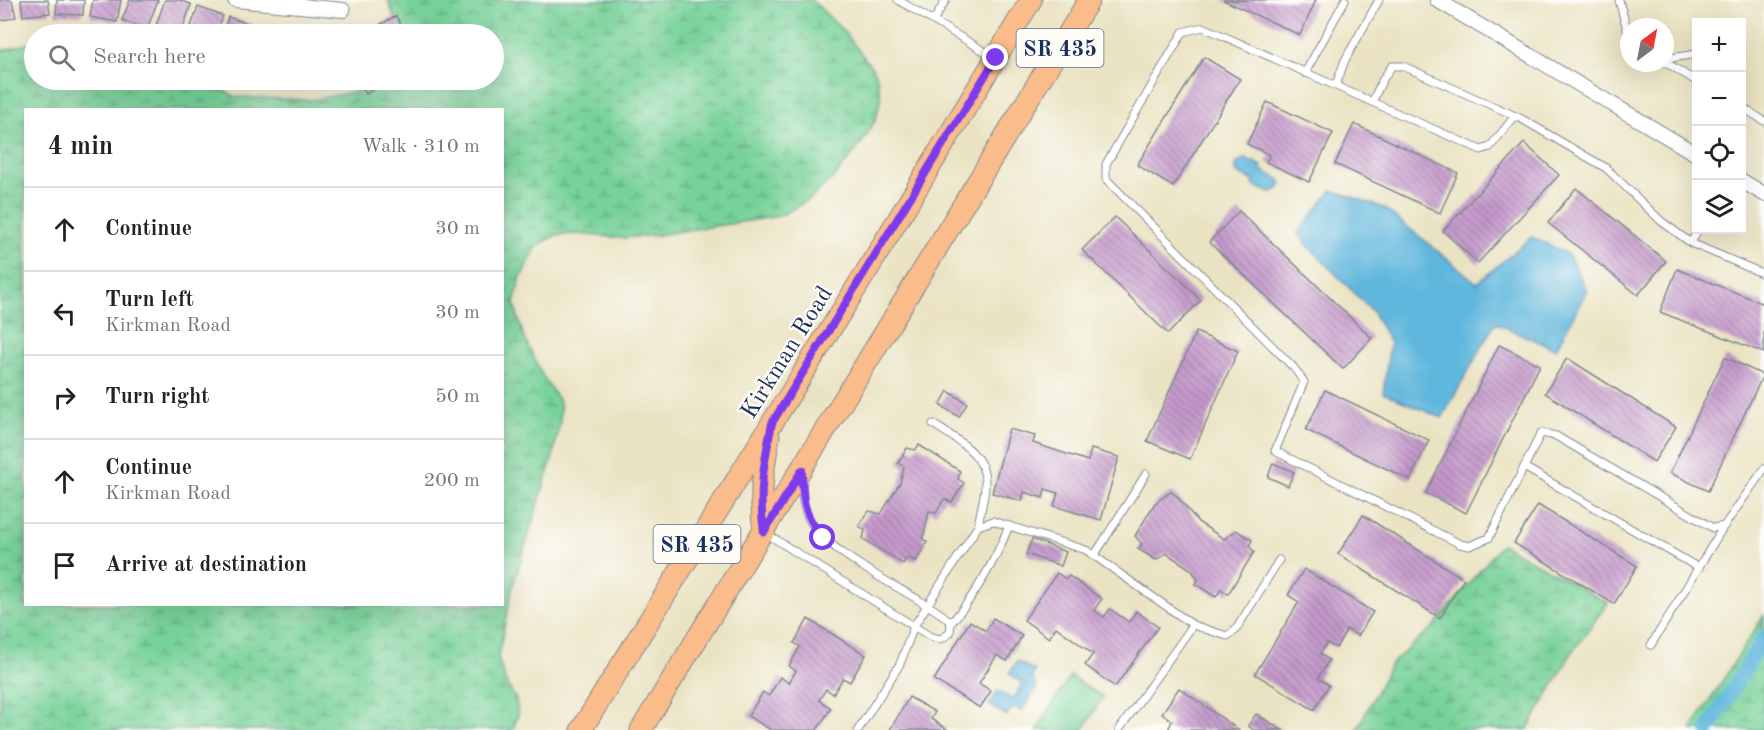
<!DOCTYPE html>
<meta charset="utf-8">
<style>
body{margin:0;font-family:"Old Standard TT",serif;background:#f2f2f2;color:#222}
.controls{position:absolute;right:18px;top:18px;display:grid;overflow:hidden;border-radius:0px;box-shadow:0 6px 24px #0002}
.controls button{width:54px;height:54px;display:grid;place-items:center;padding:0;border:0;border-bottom:2px solid #e0e0e0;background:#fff;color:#222;font:30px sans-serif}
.compass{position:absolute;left:1620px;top:18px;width:54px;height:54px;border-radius:50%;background:#fff;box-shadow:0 6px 24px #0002;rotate:32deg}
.stop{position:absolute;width:18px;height:18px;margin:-14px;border:4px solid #7c3aed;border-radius:50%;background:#fff}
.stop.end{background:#7c3aed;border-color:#fff;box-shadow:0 2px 6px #0008}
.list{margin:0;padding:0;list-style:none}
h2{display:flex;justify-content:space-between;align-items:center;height:78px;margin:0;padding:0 24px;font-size:26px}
h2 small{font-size:20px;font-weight:400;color:#767676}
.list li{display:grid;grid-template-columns:39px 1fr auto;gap:18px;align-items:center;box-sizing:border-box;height:84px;padding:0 24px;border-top:2px solid #e0e0e0}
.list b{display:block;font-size:22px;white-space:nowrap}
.list p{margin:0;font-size:20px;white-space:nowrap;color:#767676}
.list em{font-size:20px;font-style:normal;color:#767676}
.icon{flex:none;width:33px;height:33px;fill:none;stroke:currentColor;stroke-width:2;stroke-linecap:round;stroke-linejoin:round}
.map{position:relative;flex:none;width:1764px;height:730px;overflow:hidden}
.search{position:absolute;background:#fff;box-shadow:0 6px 24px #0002;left:24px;top:24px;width:480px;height:66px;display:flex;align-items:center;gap:15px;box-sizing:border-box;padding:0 21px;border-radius:33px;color:#767676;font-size:22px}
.panel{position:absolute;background:#fff;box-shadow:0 6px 24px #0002;left:24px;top:108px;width:480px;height:498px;border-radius:0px}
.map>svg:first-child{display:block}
.wetland{fill:url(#wetland-marsh);stroke:#49807c;stroke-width:1.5;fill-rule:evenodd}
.green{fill:#77d299;stroke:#49807c;stroke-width:1.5}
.water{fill:#60b7dd;stroke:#3e739e;stroke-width:1.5}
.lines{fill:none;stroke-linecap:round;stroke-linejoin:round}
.canal{stroke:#60b7dd;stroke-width:15}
.building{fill:url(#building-back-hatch)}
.service-casing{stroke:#828990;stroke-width:9}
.minor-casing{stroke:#828990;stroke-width:16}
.primary-casing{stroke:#828990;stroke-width:23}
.service{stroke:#fff;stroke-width:7}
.minor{stroke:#fff;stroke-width:14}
.primary{stroke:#f9bc8a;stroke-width:21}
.route{stroke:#7c3aed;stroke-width:8}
.labels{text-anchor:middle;stroke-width:5;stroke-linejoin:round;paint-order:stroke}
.shield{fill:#fdfcf7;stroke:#5f6c8c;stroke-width:1.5}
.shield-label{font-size:22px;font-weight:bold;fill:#1b2f5e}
.street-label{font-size:24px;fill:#1b2f5e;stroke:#fdfcf7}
</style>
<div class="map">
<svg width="1764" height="730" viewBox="0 0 1764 730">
<defs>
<pattern id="wetland-marsh" width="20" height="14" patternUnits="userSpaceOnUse" patternTransform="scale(1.5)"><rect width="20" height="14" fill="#77d299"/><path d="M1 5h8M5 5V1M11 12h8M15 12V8" fill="none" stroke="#61ab80"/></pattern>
<pattern id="building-back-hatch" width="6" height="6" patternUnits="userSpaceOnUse" patternTransform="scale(1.5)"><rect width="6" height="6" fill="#c499ca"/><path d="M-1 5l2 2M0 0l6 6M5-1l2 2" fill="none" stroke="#9e7da7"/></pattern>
</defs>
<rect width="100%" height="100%" fill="#fdfcf7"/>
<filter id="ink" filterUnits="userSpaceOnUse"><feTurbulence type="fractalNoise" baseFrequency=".0167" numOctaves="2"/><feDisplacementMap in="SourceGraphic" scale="12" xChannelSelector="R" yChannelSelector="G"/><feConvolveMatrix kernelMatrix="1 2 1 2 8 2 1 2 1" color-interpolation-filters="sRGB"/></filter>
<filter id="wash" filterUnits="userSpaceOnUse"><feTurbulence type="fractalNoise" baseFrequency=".008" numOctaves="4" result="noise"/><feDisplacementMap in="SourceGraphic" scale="24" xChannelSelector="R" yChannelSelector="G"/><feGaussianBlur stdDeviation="1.35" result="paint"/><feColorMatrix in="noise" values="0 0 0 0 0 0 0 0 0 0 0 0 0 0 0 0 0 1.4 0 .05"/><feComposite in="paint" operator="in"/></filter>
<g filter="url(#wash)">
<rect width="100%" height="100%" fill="#eae3c3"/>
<g class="wetland">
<path d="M388,0H812L846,34L876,73L881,97L876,119L861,144L837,174L810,199L780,216L657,235L623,238L577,234L556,235L537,246L521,277L514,303L523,335L541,373L560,403V422L553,456L512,589L498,657L506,683L516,699L518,715L513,730H0V51L34,42V80H204L236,97L310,100L381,87L388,80H494V34H400ZM26,110H502V604H26Z"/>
<path d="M1502,544L1608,603L1573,651L1527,730H1357L1390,665L1433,627Z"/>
<path d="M1764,615V730H1691Z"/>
</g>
<path class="green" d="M1070,676L1103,697L1083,730H1037Z"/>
<g class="water">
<path d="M1245,158L1262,166L1261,170L1279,179L1282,183L1280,188L1270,193L1253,185L1254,181L1237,173L1235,165Z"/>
<path d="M1332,190L1384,208L1477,283L1532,237L1568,254L1587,290L1556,349L1495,323L1442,418L1383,393L1390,343L1372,311L1310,248L1298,233Z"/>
<path d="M1017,661L1035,671L1032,677L1037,687L1022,711L1016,708L1011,709L1007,716L989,705L998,691L1010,698L1015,697L1022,683L1009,673Z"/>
</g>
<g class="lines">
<path class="canal" d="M1708,730L1764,638"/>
</g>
<g id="blocks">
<g class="building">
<path d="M0,0H12L16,17L0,21Z"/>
<path d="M21,0H48L50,13L23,16Z"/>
<path d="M57,0H84L83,15L56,14Z"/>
<path d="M93,0H121L117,22L90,17Z"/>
<path d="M130,0H158L147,29L122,20Z"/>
<path d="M165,0H178L191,4L181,34H153Z"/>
<path d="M1223,0H1316L1300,35Z"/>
<path d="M198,7L223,16L216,34H188Z"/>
<path d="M396,16L406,34H376L372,29Z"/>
<path d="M228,17L254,25L251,34H223Z"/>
<path d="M261,26L287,31V34H260Z"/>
<path d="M1204,57L1240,79L1173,187L1137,165Z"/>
<path d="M358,80H377L381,85L366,94Z"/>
<path d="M1267,102L1333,133L1309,182L1266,162L1270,155L1247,144Z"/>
<path d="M1354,124L1458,173L1440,213L1335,164Z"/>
<path d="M1524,143L1559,175L1478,263L1443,231Z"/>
<path d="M1576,188L1666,261L1638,295L1548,223Z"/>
<path d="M1239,211L1372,338L1343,369L1209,242Z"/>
<path d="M1115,217L1201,300L1168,334L1082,250Z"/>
<path d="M1677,269L1764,304V353L1660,312Z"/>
<path d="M1196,332L1238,351L1190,459L1147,441Z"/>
<path d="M1499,345L1540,365L1466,513L1426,493Z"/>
<path d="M1725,357L1763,375L1708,491L1670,473Z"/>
<path d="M1567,358L1676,427L1654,462L1545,393Z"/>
<path d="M1325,390L1429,440L1410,480L1306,430Z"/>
<path d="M948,391L967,403L959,417L940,405Z"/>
<path d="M1009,429L1035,436L1033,443L1088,461L1091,449L1119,457L1101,520L1054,506L1058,493L1045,489L1043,498L1024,492L1022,501L992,493Z"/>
<path d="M919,445L960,471L958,479L964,483L952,502L944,499L936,513L929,511L923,539L927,542L916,561L906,558L903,564L863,539L865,530L859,526L869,511L881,514L900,483L904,467L898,463L907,448L915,450Z"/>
<path d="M1273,463L1294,472L1288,486L1268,477Z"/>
<path d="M1171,492L1177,496L1198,522L1224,539L1236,530L1252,540L1249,546L1254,552L1228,594L1221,589L1216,597L1195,584L1198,580L1192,570L1166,553L1156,560L1138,549L1142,544L1135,536L1155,503Z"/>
<path d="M1538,505L1637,566L1614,604L1514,543Z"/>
<path d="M1363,515L1464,579L1440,618L1338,554Z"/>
<path d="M1032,539L1066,552L1061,566L1026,554Z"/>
<path d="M1304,569L1373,612L1358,636L1347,629L1336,648L1327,643L1320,654L1329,660L1318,678L1329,685L1314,710L1255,674L1299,602L1288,595Z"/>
<path d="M1057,573L1066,579L1069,576L1102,599L1094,610L1104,617L1110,609L1129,622L1136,611L1158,627L1115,687L1085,665L1093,654L1056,627L1049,638L1024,620Z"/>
<path d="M993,618L1022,636L1007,661L997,655L979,683L991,691L980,708L934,680L970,621L986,631Z"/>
<path d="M808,619L866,655L850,682L843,678L833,694L826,689L819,700L831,708L817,730H771L748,716L763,692L769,696L780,677L789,683L796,671L789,666L800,647L794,643Z"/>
<path d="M1179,688L1239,730H1168L1172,721L1162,713Z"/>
<path d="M909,697L935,712L931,719L948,730H890Z"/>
<path d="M1256,714L1282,730H1254L1248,726Z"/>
</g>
</g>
</g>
<g filter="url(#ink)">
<use href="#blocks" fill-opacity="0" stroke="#828990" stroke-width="1.5"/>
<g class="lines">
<defs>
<g id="service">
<path d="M898,0L994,57"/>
<path d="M1619,0L1629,37"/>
<path d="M933,21L946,0"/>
<path d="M1665,59L1696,54"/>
<path d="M1665,62L1696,81"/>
<path d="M1305,73L1345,0"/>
<path d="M1336,85L1345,60L1379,0"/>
<path d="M1372,102L1481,150L1490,147L1515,116"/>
<path d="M1742,107L1764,121"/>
<path d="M1691,243L1698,230"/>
<path d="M1764,274L1691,243L1661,221L1606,168L1520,118L1403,66H1392L1383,79L1372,102L1203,27L1183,32L1106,164V179L1294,368L1304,382L1275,451L1460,544L1469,546L1489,538L1541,433L1556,436L1713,528L1724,526L1764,469"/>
<path d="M933,424C955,439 987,453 985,484C985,498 980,512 978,526"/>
<path d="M1524,467L1699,568"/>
<path d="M767,534L931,637L941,639L950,633L951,623C942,612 929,607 917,599C887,581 820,547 807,515C802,504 802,491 802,478"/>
<path d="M1094,556L1146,474"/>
<path d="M951,623C976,594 995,561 1009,526"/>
<path d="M1651,645L1724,526"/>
<path d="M858,730L900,664L914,626L978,526L993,521L1086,550L1193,625L1227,636L1235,631L1279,560"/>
<path d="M1119,730L1193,625"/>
</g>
<g id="minor">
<path d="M235,0L343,10"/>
<path d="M1437,0L1696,154"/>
<path d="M1742,181L1764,194"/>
</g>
<g id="primary">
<path d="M764,532C759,495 763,472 769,436"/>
<path d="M581,730L871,264L1031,0"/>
<path d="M641,730L1089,0"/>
</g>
</defs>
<use href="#service" class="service-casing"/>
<use href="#minor" class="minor-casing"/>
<use href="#primary" class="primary-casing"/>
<use href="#service" class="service"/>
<use href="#minor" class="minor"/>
<use href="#primary" class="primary"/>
</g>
</g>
<g class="lines" filter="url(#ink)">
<path class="route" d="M823,538C803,514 802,500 802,470L764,532C758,491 764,463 772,423L996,58"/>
</g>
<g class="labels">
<g class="shield">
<rect x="1016.5" y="29" width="87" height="38" rx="4.5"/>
<rect x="653.5" y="525" width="87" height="38" rx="4.5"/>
</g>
<g class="shield-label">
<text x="1060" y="56">SR 435</text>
<text x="697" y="552">SR 435</text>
</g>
<g class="street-label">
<text transform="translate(786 352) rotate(-58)" y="8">Kirkman Road</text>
</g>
</g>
</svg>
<div class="controls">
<button>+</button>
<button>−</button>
<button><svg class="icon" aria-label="locate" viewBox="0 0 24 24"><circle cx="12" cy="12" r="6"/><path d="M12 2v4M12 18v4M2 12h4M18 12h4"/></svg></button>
<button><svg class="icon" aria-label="layers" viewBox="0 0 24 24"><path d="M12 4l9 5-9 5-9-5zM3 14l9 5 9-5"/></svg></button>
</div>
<svg class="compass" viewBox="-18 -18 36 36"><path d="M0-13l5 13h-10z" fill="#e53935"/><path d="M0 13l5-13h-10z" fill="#767676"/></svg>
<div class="stop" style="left:823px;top:538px"></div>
<div class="stop end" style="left:996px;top:58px"></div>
<div class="search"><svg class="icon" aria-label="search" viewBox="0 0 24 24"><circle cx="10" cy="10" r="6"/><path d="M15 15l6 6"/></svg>Search here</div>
<section class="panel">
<h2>4 min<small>Walk · 310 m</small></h2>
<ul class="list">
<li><svg class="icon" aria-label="ahead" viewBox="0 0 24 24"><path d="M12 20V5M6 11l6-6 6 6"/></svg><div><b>Continue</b></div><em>30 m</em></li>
<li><svg class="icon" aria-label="left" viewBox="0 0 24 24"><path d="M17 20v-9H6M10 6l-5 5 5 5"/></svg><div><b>Turn left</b><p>Kirkman Road</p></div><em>30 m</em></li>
<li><svg class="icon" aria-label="right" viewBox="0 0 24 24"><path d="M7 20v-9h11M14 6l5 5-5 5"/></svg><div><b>Turn right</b></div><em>50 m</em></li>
<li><svg class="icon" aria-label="ahead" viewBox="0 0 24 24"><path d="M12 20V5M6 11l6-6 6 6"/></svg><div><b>Continue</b><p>Kirkman Road</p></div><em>200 m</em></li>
<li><svg class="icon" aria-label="arrive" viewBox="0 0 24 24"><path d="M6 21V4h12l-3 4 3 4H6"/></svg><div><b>Arrive at destination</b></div></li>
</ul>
</section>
</div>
